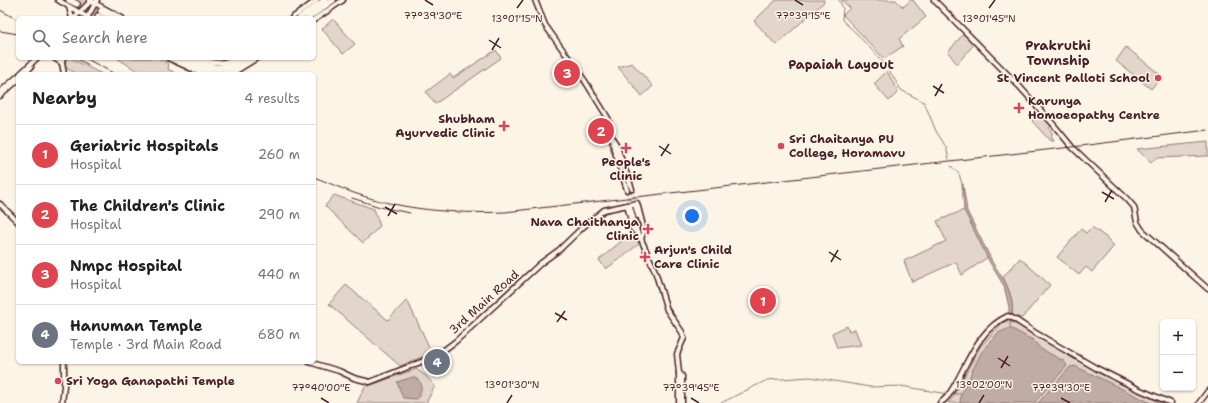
<!DOCTYPE html>
<meta charset="utf-8">
<style>
body{margin:0;font-family:"Shantell Sans",sans-serif;background:#f6f6f6;color:#202124}
.controls{position:absolute;right:12px;bottom:12px;display:grid;overflow:hidden;border-radius:6px;box-shadow:0 1px 3px #0004}
.controls button{width:36px;height:36px;display:grid;place-items:center;padding:0;border:0;border-bottom:1px solid #e0e0e0;background:#fff;color:#202124;font:20px sans-serif}
.you{position:absolute;left:692px;top:216px;width:14px;height:14px;margin:-10px;border:3px solid #fff;border-radius:50%;background:#1a73e8;box-shadow:0 0 0 6px #1a73e833}
.badge{display:grid;place-items:center;width:26px;height:26px;border-radius:50%;background:#d1495b;color:#fff;font-size:13px;font-weight:700}
.pin{position:absolute;translate:-50% -50%;border:2px solid #fff;box-shadow:0 1px 4px #0006}
.list{margin:0;padding:0;list-style:none}
h2{display:flex;justify-content:space-between;align-items:center;height:52px;margin:0;padding:0 16px;font-size:17px}
h2 small{font-size:13px;font-weight:400;color:#757577}
.list li{display:grid;grid-template-columns:26px 1fr auto;gap:12px;align-items:center;box-sizing:border-box;height:60px;padding:0 16px;border-top:1px solid #e0e0e0}
.list b{display:block;font-size:15px;white-space:nowrap}
.list p{margin:0;font-size:13px;white-space:nowrap;color:#757577}
.list em{font-size:13px;font-style:normal;color:#757577}
.icon{flex:none;width:22px;height:22px;fill:none;stroke:currentColor;stroke-width:2;stroke-linecap:round;stroke-linejoin:round}
.map{position:relative;flex:none;width:1208px;height:403px;overflow:hidden}
.search{position:absolute;background:#fff;box-shadow:0 1px 3px #0004;left:16px;top:16px;width:300px;height:44px;display:flex;align-items:center;gap:10px;box-sizing:border-box;padding:0 14px;border-radius:6px;color:#757577;font-size:15px}
.panel{position:absolute;background:#fff;box-shadow:0 1px 3px #0004;left:16px;top:72px;width:300px;height:292px;border-radius:6px}
.map>svg:first-child{display:block}
.green{fill:#e2d5ca;stroke:#967a7a}
.water{fill:#c0aca5;stroke:#917474}
.lines{fill:none;stroke-linecap:round;stroke-linejoin:round}
.stream{stroke:#917474;stroke-width:1}
.secondary-tunnel{stroke:#d8cac0;stroke-width:4;stroke-dasharray:4 2;stroke-linecap:butt}
.highway-tunnel{stroke:#d8cac0;stroke-width:5.5;stroke-dasharray:5.5 3;stroke-linecap:butt}
.secondary-casing{stroke:#4a1f2b;stroke-width:7}
.highway-casing{stroke:#4a1f2b;stroke-width:8}
.secondary{stroke:#fcf5e5;stroke-width:4}
.highway{stroke:#fcf5e5;stroke-width:5.5}
.rail{stroke:#4a1f2b;stroke-width:1}
.ticks{fill:none;stroke:#4a1f2b;stroke-width:1.5}
.poi-dot{fill:#d1495b;stroke:#fcf5e5;stroke-width:1.5}
.labels{text-anchor:middle;stroke-width:3;stroke-linejoin:round;paint-order:stroke}
.poi-label{font-size:12px;font-weight:bold;fill:#4a1f2b;stroke:#fcf5e5;text-anchor:start}
.street-label{font-size:12px;fill:#4a1f2b;stroke:#fcf5e5}
.neighbourhood-label{font-size:13px;font-weight:bold;fill:#4a1f2b;stroke:#fcf5e5}
.ticks-label{font-size:10px;text-anchor:middle;fill:#4a1f2b;stroke:#fcf5e5;stroke-width:3;stroke-linejoin:round;paint-order:stroke}
</style>
<div class="map">
<svg width="1208" height="403" viewBox="0 0 1208 403">
<rect width="100%" height="100%" fill="#fcf5e5"/>
<filter id="ink" filterUnits="userSpaceOnUse"><feTurbulence type="fractalNoise" baseFrequency=".025" numOctaves="2"/><feDisplacementMap in="SourceGraphic" scale="8" xChannelSelector="R" yChannelSelector="G"/><feConvolveMatrix kernelMatrix="1 2 1 2 8 2 1 2 1" color-interpolation-filters="sRGB"/></filter>
<g filter="url(#ink)">
<g class="green">
<path d="M776,0H824V2L776,45L754,21Z"/>
<path d="M841,0H896L903,7L911,0H913L926,17L899,39L903,46L884,59L843,15L850,8Z"/>
<path d="M333,19L355,44L343,54L322,29Z"/>
<path d="M964,33L975,43L957,64L948,52Z"/>
<path d="M1126,47L1162,76L1151,89L1116,61Z"/>
<path d="M496,50L501,58L435,104L426,92L450,74L453,78Z"/>
<path d="M67,58H70L102,74H78L66,68L65,61Z"/>
<path d="M117,58H158L169,64L168,69L177,74H142Z"/>
<path d="M632,63L653,86L642,96L618,67Z"/>
<path d="M887,71L898,92L889,101L874,84Z"/>
<path d="M1041,113L1052,125L1049,128L1053,134L1051,136L1054,141H1050L1032,121Z"/>
<path d="M1208,142V156L1156,158L1151,163L1137,149Z"/>
<path d="M334,195L374,209L380,226L363,243L325,206Z"/>
<path d="M964,210L988,257L962,275L956,262L912,282L904,261L946,241L937,221Z"/>
<path d="M1092,227L1107,238L1114,246L1092,272L1086,267L1079,275L1057,257L1081,229L1086,233Z"/>
<path d="M632,232L639,244L606,269L599,260Z"/>
<path d="M1020,258L1050,285L1022,318L1012,316C1014,302 1009,289 1003,277Z"/>
<path d="M346,285L388,320L407,300L432,353L400,366L329,304Z"/>
<path d="M1007,321L1018,325L1105,375L1161,403H948L953,397L980,347L1002,323Z"/>
<path d="M847,326L849,331L855,329L861,345L837,348L832,333Z"/>
<path d="M416,369L426,376L435,386L426,403H357L365,386H368Z"/>
</g>
<g class="water">
<path d="M962,184H963L967,211L991,259L992,262C1003,278 1015,295 1012,316L1009,315V307L1004,286L990,263L964,210Z"/>
<path d="M1010,328L1033,340L1041,349L1064,361L1067,366L1034,403H960L961,394L981,353L998,333Z"/>
<path d="M1075,366L1151,403H1038L1070,367Z"/>
<path d="M413,377C425,382 422,389 417,399L403,398L397,382Z"/>
</g>
<g class="lines">
<g class="stream">
<path d="M839,0L843,8L842,20L855,32L886,65L901,90L924,102L936,131L946,147L949,159"/>
<path d="M951,166L959,174L962,184"/>
<path d="M1010,328V320"/>
<path d="M951,394H961"/>
<path d="M721,403L767,380L810,377L870,387L901,386L948,394"/>
</g>
<g class="secondary-tunnel">
<path d="M632,189L635,205"/>
<path d="M627,190L630,206"/>
</g>
<g class="highway-tunnel">
<path d="M80,0L101,11"/>
<path d="M77,4L98,16"/>
</g>
<defs>
<g id="secondary">
<path d="M58,0L89,18"/>
<path d="M89,0L122,18"/>
<path d="M535,0L545,25L585,81L608,118L614,149L627,190"/>
<path d="M934,0L1019,86L1053,124L1072,147L1127,199L1134,207L1137,222L1142,230L1208,289"/>
<path d="M69,7L72,18"/>
<path d="M74,18L92,0"/>
<path d="M87,18L97,0"/>
<path d="M292,18L317,0"/>
<path d="M314,20L343,0"/>
<path d="M54,58L62,63"/>
<path d="M63,58L62,63L64,74"/>
<path d="M168,58L203,74"/>
<path d="M197,58C211,63 222,65 235,58"/>
<path d="M20,74L37,58"/>
<path d="M24,74L31,67"/>
<path d="M231,74L257,58"/>
<path d="M0,92L18,76"/>
<path d="M0,96L18,80"/>
<path d="M612,138L616,144L632,189"/>
<path d="M0,204L18,222"/>
<path d="M627,205L633,229L638,234"/>
<path d="M635,205L638,216"/>
<path d="M630,206L638,235L641,239L655,271L667,310L682,332L684,338L677,354L679,373V403"/>
<path d="M309,362L339,371L354,378L370,382L436,356L456,341L541,263L559,250L583,227L604,210L637,203L644,230L641,239"/>
<path d="M679,373L682,376V403"/>
<path d="M62,403L64,386V362"/>
<path d="M940,403C949,398 952,389 957,381C970,357 981,328 1008,316L1014,319L1034,332L1096,368L1138,389L1171,403"/>
<path d="M1199,403L1208,391"/>
</g>
<g id="highway">
<path d="M69,0L77,4"/>
<path d="M101,11L113,18"/>
<path d="M98,16L102,18"/>
<path d="M300,18L325,0"/>
<path d="M308,18L333,0"/>
<path d="M176,58C207,73 223,81 252,58"/>
<path d="M188,58C209,69 223,72 243,58"/>
</g>
</defs>
<use href="#secondary" class="secondary-casing"/>
<use href="#highway" class="highway-casing"/>
<use href="#secondary" class="secondary"/>
<use href="#highway" class="highway"/>
<g class="rail">
<path d="M0,10L18,20"/>
<path d="M0,31L18,34"/>
<path d="M75,58L89,65"/>
<path d="M85,58L115,74"/>
<path d="M314,177C327,182 340,188 354,193C402,210 454,214 505,212L1072,147L1208,130"/>
<path d="M352,198L380,207L410,213"/>
</g>
</g>
</g>
<path class="ticks" d="M425,0L433,5M795,0L803,5M517,8L523,0M989,8L995,0M489,40L501,48M492,50L499,38M933,86L944,93M935,96L942,84M659,146L671,154M661,156L669,144M1102,192L1114,199M1105,202L1112,190M385,207L397,214M388,216L395,204M829,252L841,260M831,262L838,250M555,313L567,320M557,322L565,311M998,358L1010,366M1001,368L1008,356M321,398L329,403M691,398L699,403M1061,398L1070,403M507,403L512,395M979,403L984,395"/>
<g class="poi-dot">
<circle cx="1158" cy="78" r="4"/>
<path d="M1017 102h4v4h4v4h-4v4h-4v-4h-4v-4h4z"/>
<path d="M502 120h4v4h4v4h-4v4h-4v-4h-4v-4h4z"/>
<circle cx="781" cy="146" r="4"/>
<path d="M624 142h4v4h4v4h-4v4h-4v-4h-4v-4h4z"/>
<path d="M646 223h4v4h4v4h-4v4h-4v-4h-4v-4h4z"/>
<path d="M643 251h4v4h4v4h-4v4h-4v-4h-4v-4h4z"/>
<circle cx="58" cy="381" r="4"/>
</g>
<g class="labels">
<g class="poi-label">
<text x="1150" y="82" text-anchor="end">St Vincent Palloti School</text>
<text x="1028" y="105">Karunya<tspan x="1028" dy="14">Homoeopathy Centre</tspan></text>
<text x="495" y="123" text-anchor="end">Shubham<tspan x="495" dy="14">Ayurvedic Clinic</tspan></text>
<text x="789" y="143">Sri Chaitanya PU<tspan x="789" dy="14">College, Horamavu</tspan></text>
<text x="626" y="166" text-anchor="middle">People's<tspan x="626" dy="14">Clinic</tspan></text>
<text x="639" y="226" text-anchor="end">Nava Chaithanya<tspan x="639" dy="14">Clinic</tspan></text>
<text x="654" y="254">Arjun's Child<tspan x="654" dy="14">Care Clinic</tspan></text>
<text x="66" y="385">Sri Yoga Ganapathi Temple</text>
</g>
<g class="street-label">
<text transform="translate(484 302) rotate(-42)" y="4">3rd Main Road</text>
</g>
<g class="neighbourhood-label">
<text x="1058" y="50">Prakruthi<tspan x="1058" dy="15">Township</tspan></text>
<text x="841" y="69">Papaiah Layout</text>
</g>
</g>
<g class="ticks-label">
<text x="433" y="19">77°39'30"E</text>
<text x="803" y="19">77°39'15"E</text>
<text x="517" y="22">13°01'15"N</text>
<text x="989" y="22">13°01'45"N</text>
<text x="512" y="388">13°01'30"N</text>
<text x="984" y="388">13°02'00"N</text>
<text x="321" y="391">77°40'00"E</text>
<text x="691" y="391">77°39'45"E</text>
<text x="1061" y="391">77°39'30"E</text>
</g>
</svg>
<div class="controls">
<button>+</button>
<button>−</button>
</div>
<div class="you"></div>
<div class="pin badge" style="left:763px;top:301px;background:#e0444e">1</div>
<div class="pin badge" style="left:601px;top:131px;background:#e0444e">2</div>
<div class="pin badge" style="left:567px;top:73px;background:#e0444e">3</div>
<div class="pin badge" style="left:437px;top:362px;background:#6b7280">4</div>
<div class="search"><svg class="icon" aria-label="search" viewBox="0 0 24 24"><circle cx="10" cy="10" r="6"/><path d="M15 15l6 6"/></svg>Search here</div>
<section class="panel">
<h2>Nearby<small>4 results</small></h2>
<ul class="list">
<li><span class="badge" style="background:#e0444e">1</span><div><b>Geriatric Hospitals</b><p>Hospital</p></div><em>260 m</em></li>
<li><span class="badge" style="background:#e0444e">2</span><div><b>The Children's Clinic</b><p>Hospital</p></div><em>290 m</em></li>
<li><span class="badge" style="background:#e0444e">3</span><div><b>Nmpc Hospital</b><p>Hospital</p></div><em>440 m</em></li>
<li><span class="badge" style="background:#6b7280">4</span><div><b>Hanuman Temple</b><p>Temple · 3rd Main Road</p></div><em>680 m</em></li>
</ul>
</section>
</div>
